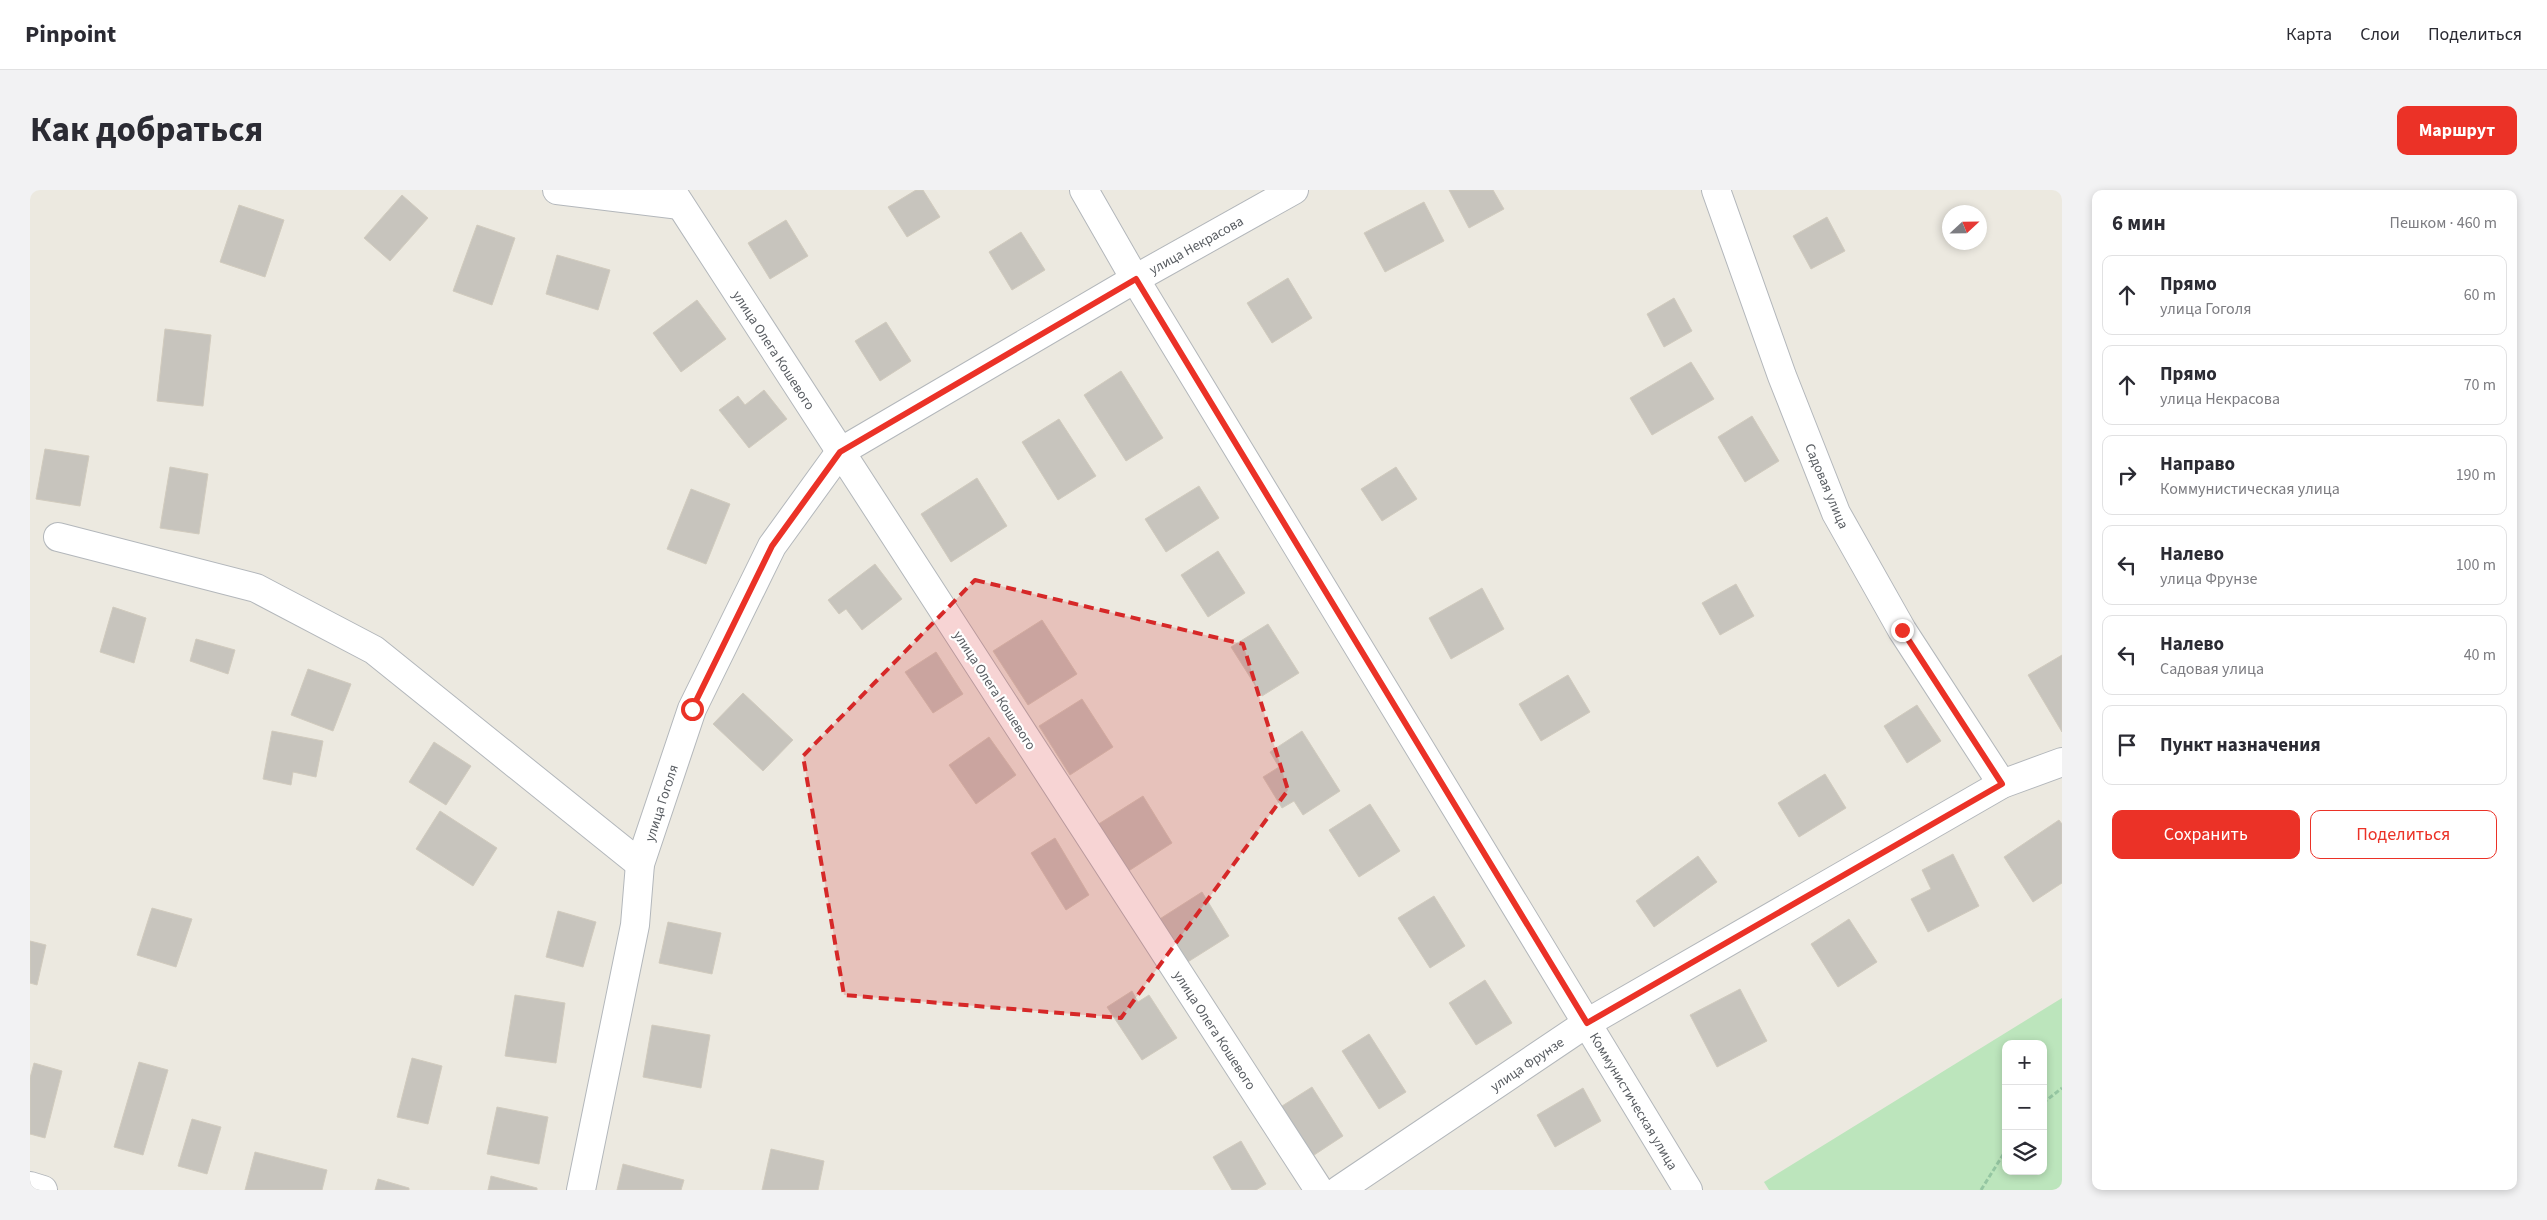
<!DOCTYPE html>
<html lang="ru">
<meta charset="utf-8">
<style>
body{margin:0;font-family:"Source Sans 3",sans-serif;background:#f2f2f3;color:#2b2b33}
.controls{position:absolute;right:15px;bottom:15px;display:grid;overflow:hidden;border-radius:10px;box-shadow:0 2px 8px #0003}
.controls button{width:45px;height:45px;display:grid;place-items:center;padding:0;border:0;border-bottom:1px solid #e1e1e2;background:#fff;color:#2b2b33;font:25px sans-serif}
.compass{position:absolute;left:1912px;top:15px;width:45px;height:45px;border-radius:50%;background:#fff;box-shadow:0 2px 8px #0003;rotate:68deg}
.stop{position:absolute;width:15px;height:15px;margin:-11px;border:4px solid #eb3227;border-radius:50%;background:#fff}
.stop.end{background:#eb3227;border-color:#fff;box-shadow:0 1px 5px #0008}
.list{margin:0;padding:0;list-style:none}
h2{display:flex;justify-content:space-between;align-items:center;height:65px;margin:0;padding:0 20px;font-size:21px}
h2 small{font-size:16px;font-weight:400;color:#7c7c81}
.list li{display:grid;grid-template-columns:32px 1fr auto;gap:15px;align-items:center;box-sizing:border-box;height:80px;margin:0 10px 10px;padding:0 10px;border:1px solid #e1e1e2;border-radius:10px}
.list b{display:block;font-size:19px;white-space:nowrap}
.list p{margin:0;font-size:16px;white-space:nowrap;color:#7c7c81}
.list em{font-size:16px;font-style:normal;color:#7c7c81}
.actions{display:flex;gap:10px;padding:15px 20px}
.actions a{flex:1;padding:11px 0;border:1px solid #eb3227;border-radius:10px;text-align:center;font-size:18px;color:#eb3227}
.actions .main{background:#eb3227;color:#fff}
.icon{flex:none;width:28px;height:28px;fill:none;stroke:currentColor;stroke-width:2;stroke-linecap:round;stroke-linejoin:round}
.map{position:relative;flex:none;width:2032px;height:1000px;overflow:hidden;border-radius:10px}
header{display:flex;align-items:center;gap:30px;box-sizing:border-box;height:70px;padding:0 25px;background:#fff;border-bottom:1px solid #e1e1e2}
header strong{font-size:24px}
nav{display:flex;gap:28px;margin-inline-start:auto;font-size:18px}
.intro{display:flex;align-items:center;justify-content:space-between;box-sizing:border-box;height:120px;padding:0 30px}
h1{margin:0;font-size:35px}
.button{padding:12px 22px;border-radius:10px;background:#eb3227;color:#fff;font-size:18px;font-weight:700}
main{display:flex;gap:30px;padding:0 30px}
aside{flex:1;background:#fff;border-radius:10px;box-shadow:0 2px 8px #0003}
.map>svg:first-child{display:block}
.green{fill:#bce5bc;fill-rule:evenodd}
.building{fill:#c7c4bd;stroke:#d1cbbe}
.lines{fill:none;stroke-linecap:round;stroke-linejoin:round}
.minor-casing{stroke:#b3b7bb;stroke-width:30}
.path{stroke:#95c6a2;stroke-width:3;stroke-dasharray:5 2.5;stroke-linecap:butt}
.minor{stroke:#fff;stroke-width:28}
.route{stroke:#eb3227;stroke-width:6}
.marked{fill:#d62828;fill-opacity:0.2;stroke:#d62828;stroke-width:4;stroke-dasharray:10 6;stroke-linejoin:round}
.labels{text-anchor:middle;stroke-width:4.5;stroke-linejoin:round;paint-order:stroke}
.street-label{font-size:14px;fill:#595d62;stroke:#fff}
</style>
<header>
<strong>Pinpoint</strong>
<nav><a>Карта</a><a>Слои</a><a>Поделиться</a></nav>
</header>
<div class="intro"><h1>Как добраться</h1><a class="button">Маршрут</a></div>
<main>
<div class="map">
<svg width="2032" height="1000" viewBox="0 0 2032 1000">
<rect width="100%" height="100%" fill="#ece9e0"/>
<path class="green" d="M2032,808V1000H1739L1734,992ZM1976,854H2013V981H1976Z"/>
<g class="building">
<path d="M886,0H893L910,27L877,47L858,17Z"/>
<path d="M1419,0H1463L1474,19L1439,38Z"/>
<path d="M372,5L398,28L360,71L334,48Z"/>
<path d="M1394,12L1414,51L1355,82L1334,43Z"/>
<path d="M209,15L254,30L235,87L190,72Z"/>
<path d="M1797,27L1815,61L1781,79L1763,46Z"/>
<path d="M756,30L778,66L740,89L718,53Z"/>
<path d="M447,35L485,48L462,115L423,101Z"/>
<path d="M991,42L1015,80L982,100L959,62Z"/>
<path d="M527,65L580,80L568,120L516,104Z"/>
<path d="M1258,88L1282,128L1242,153L1217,113Z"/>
<path d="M1644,108L1662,141L1634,157L1617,124Z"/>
<path d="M667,110L696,149L651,182L623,143Z"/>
<path d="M856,132L881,171L850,191L825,151Z"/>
<path d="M135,139L181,145L173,216L127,211Z"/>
<path d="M1661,172L1684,209L1622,245L1600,208Z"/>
<path d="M1091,181L1133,248L1096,271L1054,205Z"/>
<path d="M734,200L757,229L719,258L689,220L708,206L715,215Z"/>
<path d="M1722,226L1749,271L1715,292L1688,247Z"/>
<path d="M1029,229L1066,286L1028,310L992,252Z"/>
<path d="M15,259L59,266L50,316L6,309Z"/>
<path d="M140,277L178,284L169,344L130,338Z"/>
<path d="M1366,277L1387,309L1352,331L1331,299Z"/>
<path d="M947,288L977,336L921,372L891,324Z"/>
<path d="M1169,296L1189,328L1136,362L1115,329Z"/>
<path d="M661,299L700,314L676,374L637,359Z"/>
<path d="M1188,361L1215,403L1178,427L1151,385Z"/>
<path d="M845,374L872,409L832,440L816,419L809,424L798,410Z"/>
<path d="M1706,394L1724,426L1690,445L1672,413Z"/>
<path d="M1452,398L1474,439L1421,469L1399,428Z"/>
<path d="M83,417L116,428L104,473L70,462Z"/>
<path d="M1012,430L1047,484L998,515L963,461Z"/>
<path d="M1238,434L1269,483L1232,506L1201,457Z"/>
<path d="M166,449L205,460L198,484L160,471Z"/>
<path d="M906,462L933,504L903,523L875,482Z"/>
<path d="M2032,465V542L1998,485Z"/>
<path d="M278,479L321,494L303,541L261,525Z"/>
<path d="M1538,485L1560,522L1511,551L1489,514Z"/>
<path d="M713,503L763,550L733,581L683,534Z"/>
<path d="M1052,509L1083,557L1040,585L1009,536Z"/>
<path d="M1887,515L1911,551L1877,573L1854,536Z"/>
<path d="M242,541L293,551L286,587L263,582L261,595L233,589Z"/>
<path d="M1272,541L1310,601L1273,625L1264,611L1252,618L1233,587L1249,577L1240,562Z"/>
<path d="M959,547L986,585L946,614L919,575Z"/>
<path d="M404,552L441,576L416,615L379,592Z"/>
<path d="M1795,584L1816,618L1769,647L1748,613Z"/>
<path d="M1113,606L1142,653L1097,682L1067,635Z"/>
<path d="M1340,614L1370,661L1329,687L1299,640Z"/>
<path d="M410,621L467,658L443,696L386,659Z"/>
<path d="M2029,630L2032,634V693L2003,712L1974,667Z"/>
<path d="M1025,648L1059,705L1036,720L1001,663Z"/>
<path d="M1923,664L1949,716L1898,742L1881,709L1901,699L1892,680Z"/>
<path d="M1668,666L1687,692L1624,737L1606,711Z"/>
<path d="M1172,702L1199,746L1153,775L1125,732Z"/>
<path d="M1404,706L1435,756L1400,778L1368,728Z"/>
<path d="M122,718L162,729L146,777L107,765Z"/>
<path d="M528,721L566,732L553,777L516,767Z"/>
<path d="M1819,729L1847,772L1808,797L1781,754Z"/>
<path d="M638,732L691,743L682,784L629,773Z"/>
<path d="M0,751L16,755L7,795L0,793Z"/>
<path d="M1455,790L1482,833L1446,855L1419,813Z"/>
<path d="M1710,799L1737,851L1687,877L1660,825Z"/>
<path d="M1102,801L1108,812L1119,805L1147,848L1112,870L1077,817Z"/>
<path d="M485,805L535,813L526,873L475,866Z"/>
<path d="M622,835L680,845L671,898L613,887Z"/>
<path d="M1339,844L1376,902L1349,919L1312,861Z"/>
<path d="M382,868L412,876L398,934L367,927Z"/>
<path d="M109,872L138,880L113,965L84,957Z"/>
<path d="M4,873L32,881L15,948L0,944V888Z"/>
<path d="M1282,897L1313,946L1272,973L1241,923Z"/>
<path d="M1553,898L1571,931L1525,957L1507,925Z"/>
<path d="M467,917L518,927L509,974L457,964Z"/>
<path d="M162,929L191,937L177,984L148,976Z"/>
<path d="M1211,951L1236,994L1226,1000H1202L1183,967Z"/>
<path d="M741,959L794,971L788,1000H732Z"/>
<path d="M225,962L297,980L292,1000H215Z"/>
<path d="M593,974L654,990L651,1000H587Z"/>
<path d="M461,986L507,998V1000H458Z"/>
<path d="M348,989L379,998V1000H345Z"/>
</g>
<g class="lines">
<defs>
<g id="minor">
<path d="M527,0L650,15"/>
<path d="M641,0L1289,1000"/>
<path d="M1054,0L1105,89L1658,1000"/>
<path d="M1686,0L1752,186L1806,323L1872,440L1972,594"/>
<path d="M28,347L226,398L344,460L610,674"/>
<path d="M0,996L13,1000"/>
<path d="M551,1000L605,735L610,674L662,519L742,356L810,262L1105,89L1264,0"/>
<path d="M1309,1000L1557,833L1972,594L2032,572"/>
</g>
</defs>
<use href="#minor" class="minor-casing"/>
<g class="path">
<path d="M2013,913L2032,898"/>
<path d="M1951,1000L1976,960"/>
</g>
<use href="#minor" class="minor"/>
</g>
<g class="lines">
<path class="route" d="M662,519L742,356L810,262L1106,89L1557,833L1972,594L1872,440"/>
</g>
<path class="marked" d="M945,390L1213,454L1258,600L1091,828L814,805L773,566Z"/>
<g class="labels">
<g class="street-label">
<text transform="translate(1166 55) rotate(-29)" y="5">улица Некрасова</text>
<text transform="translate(744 160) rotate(57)" y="5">улица Олега Кошевого</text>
<text transform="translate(1797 296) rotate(67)" y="5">Садовая улица</text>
<text transform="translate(965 500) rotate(57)" y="5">улица Олега Кошевого</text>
<text transform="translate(631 613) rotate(-72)" y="5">улица Гоголя</text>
<text transform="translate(1185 840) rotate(57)" y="5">улица Олега Кошевого</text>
<text transform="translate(1497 874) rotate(-34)" y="5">улица Фрунзе</text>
<text transform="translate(1604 911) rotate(59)" y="5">Коммунистическая улица</text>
</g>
</g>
</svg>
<div class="controls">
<button>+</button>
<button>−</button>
<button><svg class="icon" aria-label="layers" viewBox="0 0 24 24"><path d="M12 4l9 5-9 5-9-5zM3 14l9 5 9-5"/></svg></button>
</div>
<svg class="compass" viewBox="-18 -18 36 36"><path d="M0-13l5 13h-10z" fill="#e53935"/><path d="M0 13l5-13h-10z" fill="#7c7c81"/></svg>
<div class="stop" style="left:662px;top:519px"></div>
<div class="stop end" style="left:1872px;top:440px"></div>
</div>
<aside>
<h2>6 мин<small>Пешком · 460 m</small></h2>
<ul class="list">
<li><svg class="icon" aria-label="ahead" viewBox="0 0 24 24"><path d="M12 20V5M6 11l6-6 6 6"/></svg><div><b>Прямо</b><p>улица Гоголя</p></div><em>60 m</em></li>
<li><svg class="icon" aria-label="ahead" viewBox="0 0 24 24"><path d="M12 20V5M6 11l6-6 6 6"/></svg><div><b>Прямо</b><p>улица Некрасова</p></div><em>70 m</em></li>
<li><svg class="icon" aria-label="right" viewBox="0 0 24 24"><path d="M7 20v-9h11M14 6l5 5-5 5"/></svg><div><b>Направо</b><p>Коммунистическая улица</p></div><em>190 m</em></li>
<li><svg class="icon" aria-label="left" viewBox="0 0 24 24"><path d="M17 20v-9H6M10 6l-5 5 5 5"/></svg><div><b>Налево</b><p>улица Фрунзе</p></div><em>100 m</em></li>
<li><svg class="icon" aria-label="left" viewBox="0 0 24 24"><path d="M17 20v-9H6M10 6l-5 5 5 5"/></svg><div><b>Налево</b><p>Садовая улица</p></div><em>40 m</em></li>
<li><svg class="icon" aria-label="arrive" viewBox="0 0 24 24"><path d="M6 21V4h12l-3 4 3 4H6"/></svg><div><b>Пункт назначения</b></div></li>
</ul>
<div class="actions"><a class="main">Сохранить</a><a>Поделиться</a></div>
</aside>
</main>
